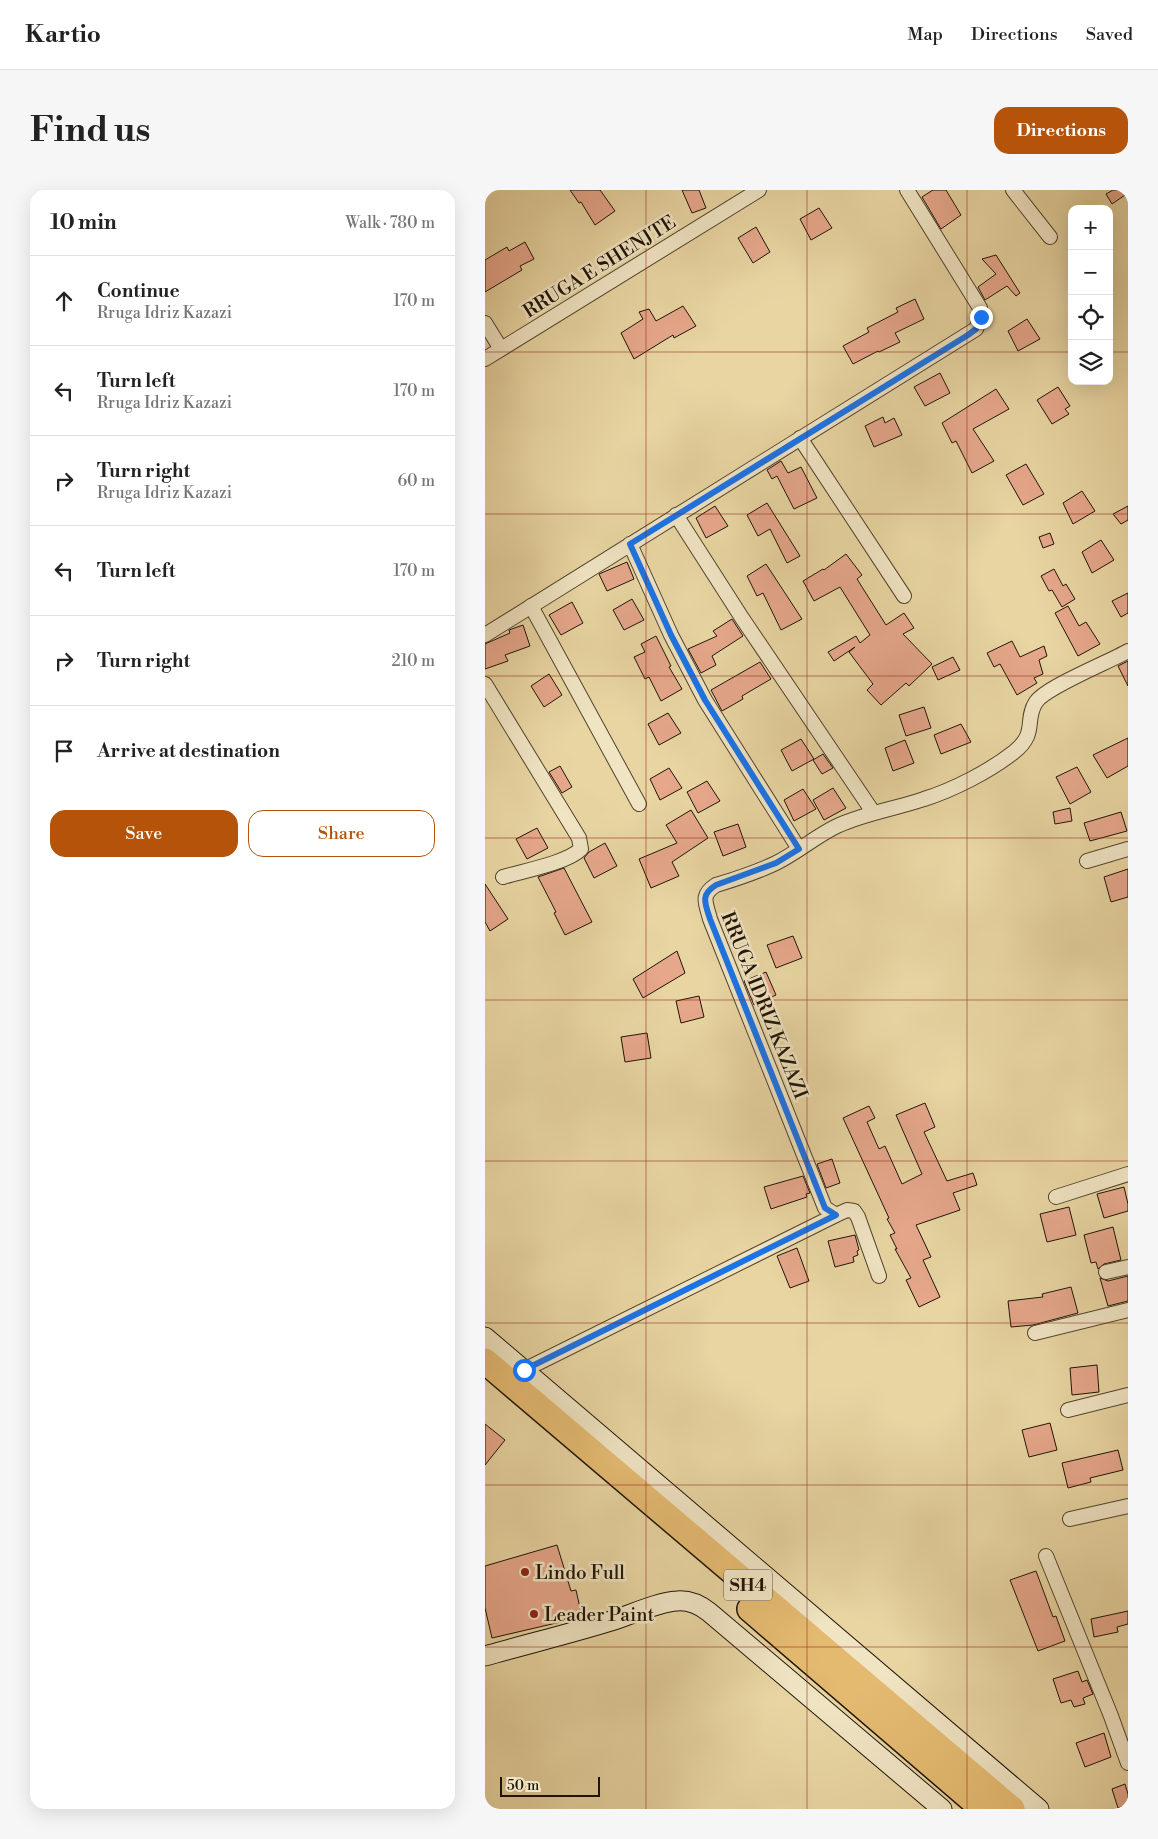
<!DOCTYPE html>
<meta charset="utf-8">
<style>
body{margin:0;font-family:"Libre Bodoni",serif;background:#f6f6f6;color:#222}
.controls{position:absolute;right:15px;top:15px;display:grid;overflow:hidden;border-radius:10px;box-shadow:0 5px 20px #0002}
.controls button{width:45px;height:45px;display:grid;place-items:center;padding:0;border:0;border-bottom:1px solid #e0e0e0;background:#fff;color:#222;font:25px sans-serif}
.scale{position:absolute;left:15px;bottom:12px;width:100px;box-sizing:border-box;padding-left:5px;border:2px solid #1f1406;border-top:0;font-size:14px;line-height:18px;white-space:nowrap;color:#1f1406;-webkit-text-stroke:4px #f0e4c3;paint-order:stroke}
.stop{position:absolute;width:15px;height:15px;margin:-11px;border:4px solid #1a73e8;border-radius:50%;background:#fff}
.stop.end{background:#1a73e8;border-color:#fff;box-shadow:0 1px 5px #0008}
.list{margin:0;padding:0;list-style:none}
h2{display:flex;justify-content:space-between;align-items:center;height:65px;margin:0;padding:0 20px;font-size:21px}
h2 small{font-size:16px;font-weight:400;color:#767676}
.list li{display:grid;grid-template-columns:32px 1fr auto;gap:15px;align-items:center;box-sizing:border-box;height:90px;padding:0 20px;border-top:1px solid #e0e0e0}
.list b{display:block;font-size:19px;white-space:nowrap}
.list p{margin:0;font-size:16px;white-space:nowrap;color:#767676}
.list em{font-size:16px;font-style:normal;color:#767676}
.actions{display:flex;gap:10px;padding:15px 20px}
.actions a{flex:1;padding:11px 0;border:1px solid #b45309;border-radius:15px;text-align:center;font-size:18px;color:#b45309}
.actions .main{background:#b45309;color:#fff}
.icon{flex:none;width:28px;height:28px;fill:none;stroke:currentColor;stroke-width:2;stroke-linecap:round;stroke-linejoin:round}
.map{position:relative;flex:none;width:643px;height:1619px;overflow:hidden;border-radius:15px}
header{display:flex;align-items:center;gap:30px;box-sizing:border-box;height:70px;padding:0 25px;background:#fff;border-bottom:1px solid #e0e0e0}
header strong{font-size:24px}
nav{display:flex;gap:28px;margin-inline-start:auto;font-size:18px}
.intro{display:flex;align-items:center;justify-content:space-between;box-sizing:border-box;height:120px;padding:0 30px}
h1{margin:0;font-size:35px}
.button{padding:12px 22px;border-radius:15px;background:#b45309;color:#fff;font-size:18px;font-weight:700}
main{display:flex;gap:30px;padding:0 30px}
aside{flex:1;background:#fff;border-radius:15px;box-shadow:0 5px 20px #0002}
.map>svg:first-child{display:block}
.building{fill:#e6a78b;stroke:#1f1406}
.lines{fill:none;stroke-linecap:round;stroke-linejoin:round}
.street-casing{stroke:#51442d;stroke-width:16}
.secondary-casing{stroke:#1f1406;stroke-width:21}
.highway-casing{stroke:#1f1406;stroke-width:28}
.street{stroke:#f0e4c3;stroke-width:14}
.secondary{stroke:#f0e4c3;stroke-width:19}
.highway{stroke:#e4ba71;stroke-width:25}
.route{stroke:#1a73e8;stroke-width:6}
.grid{fill:none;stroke:#8f2418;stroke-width:1;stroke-opacity:0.55}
.poi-dot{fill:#8f2418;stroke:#f0e4c3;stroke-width:2}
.labels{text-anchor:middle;stroke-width:5;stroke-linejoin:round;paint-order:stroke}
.shield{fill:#f0e4c3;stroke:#5e523f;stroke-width:1}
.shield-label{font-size:18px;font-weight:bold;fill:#1f1406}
.street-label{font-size:19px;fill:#1f1406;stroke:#f0e4c3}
.poi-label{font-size:19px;fill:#1f1406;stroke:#f0e4c3;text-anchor:start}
</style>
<header>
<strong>Kartio</strong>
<nav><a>Map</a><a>Directions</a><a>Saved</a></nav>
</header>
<div class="intro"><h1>Find us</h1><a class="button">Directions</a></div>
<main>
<aside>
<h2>10 min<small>Walk · 780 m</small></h2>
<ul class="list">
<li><svg class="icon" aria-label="ahead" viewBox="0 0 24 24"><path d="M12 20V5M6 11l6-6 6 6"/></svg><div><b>Continue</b><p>Rruga Idriz Kazazi</p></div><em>170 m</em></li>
<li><svg class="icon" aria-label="left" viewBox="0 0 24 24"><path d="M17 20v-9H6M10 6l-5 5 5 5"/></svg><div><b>Turn left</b><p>Rruga Idriz Kazazi</p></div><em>170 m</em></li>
<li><svg class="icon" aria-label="right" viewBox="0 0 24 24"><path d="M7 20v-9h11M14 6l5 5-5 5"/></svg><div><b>Turn right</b><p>Rruga Idriz Kazazi</p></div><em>60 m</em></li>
<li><svg class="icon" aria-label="left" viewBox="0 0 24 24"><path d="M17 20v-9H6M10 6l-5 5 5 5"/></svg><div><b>Turn left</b></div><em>170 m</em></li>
<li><svg class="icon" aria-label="right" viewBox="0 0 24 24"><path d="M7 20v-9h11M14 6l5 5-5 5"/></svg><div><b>Turn right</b></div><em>210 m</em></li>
<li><svg class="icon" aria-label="arrive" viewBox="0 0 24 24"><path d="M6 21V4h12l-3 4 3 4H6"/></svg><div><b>Arrive at destination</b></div></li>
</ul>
<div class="actions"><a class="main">Save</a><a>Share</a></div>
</aside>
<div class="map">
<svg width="643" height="1619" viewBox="0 0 643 1619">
<rect width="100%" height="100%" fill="#e8d5a2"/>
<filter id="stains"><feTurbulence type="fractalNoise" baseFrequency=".004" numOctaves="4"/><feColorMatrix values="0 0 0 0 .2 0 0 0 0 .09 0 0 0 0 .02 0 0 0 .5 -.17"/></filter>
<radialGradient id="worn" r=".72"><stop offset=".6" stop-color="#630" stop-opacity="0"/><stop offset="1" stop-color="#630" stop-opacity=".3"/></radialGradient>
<g class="building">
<path d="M85,0H115L130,21L110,35L96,12L94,13Z"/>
<path d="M197,0H214L221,18L207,23Z"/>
<path d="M448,0H461L476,25L456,39L437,7Z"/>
<path d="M628,0H643V3L627,14L621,4Z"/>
<path d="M334,18L347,38L326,50L315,29Z"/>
<path d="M271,37L285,62L268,73L253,48Z"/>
<path d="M40,52L49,69L35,76L37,80L0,102V70L22,57L24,61Z"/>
<path d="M511,65L535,103L531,106L522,96L500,110L493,97L511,84L497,69Z"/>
<path d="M51,107L56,119L46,125L40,113Z"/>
<path d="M430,109L439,129L410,143L415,152L394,162L393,161L368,174L358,156L384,142L382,138L413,122L411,118Z"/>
<path d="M198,116L211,136L189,148L188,145L149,169L136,143L158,129L154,122L164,119L171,131Z"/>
<path d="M542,129L555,149L533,161L523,141Z"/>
<path d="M455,183L465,203L440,216L429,197Z"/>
<path d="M573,197L585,216L580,219L584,224L567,234L552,210Z"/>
<path d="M511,199L524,219L488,239L509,271L487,283L471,251L467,253L457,233Z"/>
<path d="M398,227L400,233L409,228L417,245L389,257L380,236Z"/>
<path d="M296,271L303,283L316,277L332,308L309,319L292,286L287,289L282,280Z"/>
<path d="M541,274L559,304L538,315L521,285Z"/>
<path d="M597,301L610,321L588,334L578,313Z"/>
<path d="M282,313L315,366L302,373L285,339L273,346L262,325Z"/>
<path d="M230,316L243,336L221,348L211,328Z"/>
<path d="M643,316V330L636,334L628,324Z"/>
<path d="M565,343L569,354L558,358L554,347Z"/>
<path d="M616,350L629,370L607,383L597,362Z"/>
<path d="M361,364L377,385L372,389L401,435L419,423L429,438L418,444L447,474L424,496L421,493L396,515L382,500L388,494L364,462L370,457L349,471L343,462L371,446L375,453L385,445L355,397L329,411L318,391L338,379L339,380Z"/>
<path d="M142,372L149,389L122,401L114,384Z"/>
<path d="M281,374L317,429L296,440L278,403L272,406L262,386Z"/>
<path d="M569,379L578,396L581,394L590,409L577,417L567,400L564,401L556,386Z"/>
<path d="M643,403V423L636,427L627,411Z"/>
<path d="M147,409L159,430L139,440L128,420Z"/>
<path d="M87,412L98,433L76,445L64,425Z"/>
<path d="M583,416L594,436L601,432L615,454L593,466L570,423Z"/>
<path d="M247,429L258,446L227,466L231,475L216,483L203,459L232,446L228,441Z"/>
<path d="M38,435L45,456L20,465L23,471L0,479V454L25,443L24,440Z"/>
<path d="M171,446L186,476L184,477L197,499L176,511L164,487L160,489L149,467L160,462L156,454Z"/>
<path d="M527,451L535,467L559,456L562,466L554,470L558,484L549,488L552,493L532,505L515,474L509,477L502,463Z"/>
<path d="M468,467L475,480L453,490L447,477Z"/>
<path d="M643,471V496L633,476Z"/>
<path d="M275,472L286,489L257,506L258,509L237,521L226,500Z"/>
<path d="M64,484L77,505L59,517L46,496Z"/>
<path d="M439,517L446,538L421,546L414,525Z"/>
<path d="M183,523L196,543L174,555L163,534Z"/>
<path d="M476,534L486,552L456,564L449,545Z"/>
<path d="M643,548V576L622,588L608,565Z"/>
<path d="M316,549L329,569L307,581L296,560Z"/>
<path d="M420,550L429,573L408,581L400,558Z"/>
<path d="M338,564L348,578L337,584L328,570Z"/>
<path d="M75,576L87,597L77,603L64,582Z"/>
<path d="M592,577L606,602L585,614L571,587Z"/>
<path d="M184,578L197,598L175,610L165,589Z"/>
<path d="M222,591L235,611L213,623L202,602Z"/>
<path d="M348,598L361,618L339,630L328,610Z"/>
<path d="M318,599L331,619L309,631L299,610Z"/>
<path d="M585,618L587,631L570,634L568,622Z"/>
<path d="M206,620L223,648L187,672L194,686L166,698L154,669L192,653L181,635Z"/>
<path d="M636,622L642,641L605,651L599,633Z"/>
<path d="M253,634L261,657L238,666L229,642Z"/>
<path d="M52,638L63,658L42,669L31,649Z"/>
<path d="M120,653L132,676L109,688L99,668L104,662Z"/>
<path d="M79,678L107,732L80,745L69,723L71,722L53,687Z"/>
<path d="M643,679V707L626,712L619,687Z"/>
<path d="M0,694L23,729L5,741L0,732Z"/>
<path d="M308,746L317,768L291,778L282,755Z"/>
<path d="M192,761L200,783L158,808L148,789Z"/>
<path d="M281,782L291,805L269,815L259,791Z"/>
<path d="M214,806L219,827L196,833L191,811Z"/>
<path d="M162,843L166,868L140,872L136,847Z"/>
<path d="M440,913L450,937L439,942L462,991L488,983L492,995L468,1003L475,1020L431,1035L446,1067L438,1070L455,1107L434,1117L421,1090L426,1088L410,1059H412L405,1045L410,1043L402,1029L404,1028L358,928L384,916L390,928L382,932L394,959L400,956L417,994L437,984L411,925Z"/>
<path d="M347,969L355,993L341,998L332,974Z"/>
<path d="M318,986L325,1003L321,1004L322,1007L286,1019L279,997Z"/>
<path d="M639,997L643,1014V1021L619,1028L612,1004Z"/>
<path d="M584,1017L591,1045L562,1052L555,1024Z"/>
<path d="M628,1037L636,1070L619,1074L613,1079L611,1072L606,1073L599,1045Z"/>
<path d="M370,1045L374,1060L372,1061L373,1065L368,1067L369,1072L350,1077L343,1051Z"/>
<path d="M312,1058L324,1091L305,1098L292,1066Z"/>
<path d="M643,1086V1111L623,1116L615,1088L623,1091Z"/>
<path d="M586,1097L593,1123L548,1135L526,1137L523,1111L558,1107L557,1104Z"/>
<path d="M612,1175L614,1202L587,1205L585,1178Z"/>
<path d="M565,1233L572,1260L544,1267L537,1240Z"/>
<path d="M0,1234L20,1250L0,1275Z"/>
<path d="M633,1260L638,1280L605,1288L606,1292L583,1298L577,1273Z"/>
<path d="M72,1355L86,1401L91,1400L97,1427L7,1448L0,1418V1376Z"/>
<path d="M551,1381L568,1427L571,1426L580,1451L553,1461L525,1390Z"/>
<path d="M643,1421V1434L632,1437L633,1442L609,1447L606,1429Z"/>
<path d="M593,1481L597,1492L602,1490L608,1504L598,1508L600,1514L589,1517L586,1510L576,1513L568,1489Z"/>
<path d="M619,1543L626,1567L600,1577L591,1553Z"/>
<path d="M640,1594L643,1604V1615L633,1618L627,1599Z"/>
</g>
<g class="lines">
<defs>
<g id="street">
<path d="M528,0L565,47"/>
<path d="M0,133L16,159"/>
<path d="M0,169L274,0"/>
<path d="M315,248L419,406"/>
<path d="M191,325L257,428L388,622"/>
<path d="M145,354L186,445L220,510L314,659"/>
<path d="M46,416L154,614"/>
<path d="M0,445L491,139L496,127L495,118L422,0"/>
<path d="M0,494L94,648L96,659C82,673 38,681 18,687"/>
<path d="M602,671L643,659"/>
<path d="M571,1007L643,984"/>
<path d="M351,1025L362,1020L369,1021L373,1027L394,1086"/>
<path d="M621,1082L643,1077"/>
<path d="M550,1143L643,1120"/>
<path d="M39,1180L351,1025L340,1018L225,729C221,713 215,705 231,695C251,689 272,682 291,673C313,662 331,646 352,636C380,623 410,619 439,609C468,600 505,581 529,562C553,543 539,530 551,512C561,497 624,472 643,461"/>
<path d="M583,1220L643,1205"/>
<path d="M585,1329L643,1316"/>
<path d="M561,1366L626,1526L643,1573"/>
</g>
<g id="secondary">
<path d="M0,1147L554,1619"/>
<path d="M0,1466C42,1454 84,1444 126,1431C145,1425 173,1412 192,1411C204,1410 215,1415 224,1422L457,1619"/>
</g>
<g id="highway">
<path d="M0,1171L527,1619"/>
<path d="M265,1419L498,1619"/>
</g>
</defs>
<use href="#street" class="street-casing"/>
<use href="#secondary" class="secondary-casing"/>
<use href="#highway" class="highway-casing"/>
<use href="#street" class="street"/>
<use href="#secondary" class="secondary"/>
<use href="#highway" class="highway"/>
</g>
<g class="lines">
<path class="route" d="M39,1180L351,1025L340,1018L225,729C220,713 215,705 231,695L291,673L314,659L220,510L186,445L145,354L483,145L491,139L496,127"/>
</g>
<path class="grid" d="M161,0V1619M322,0V1619M482,0V1619M0,162H587M624,162H643M0,324H643M0,486H643M0,648H643M0,810H643M0,971H643M0,1133H643M0,1295H643M0,1457H643"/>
<g class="poi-dot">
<circle cx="40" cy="1382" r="5"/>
<circle cx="49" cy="1424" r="5"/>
</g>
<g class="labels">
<rect class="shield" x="239" y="1379.5" width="48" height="31" rx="4"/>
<g class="shield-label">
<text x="263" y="1401">SH4</text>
</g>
<g class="street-label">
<text transform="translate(114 76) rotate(-32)" y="7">RRUGA E SHENJTE</text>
<text transform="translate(280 815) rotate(68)" y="7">RRUGA IDRIZ KAZAZI</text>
</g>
<g class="poi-label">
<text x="50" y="1389">Lindo Full</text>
<text x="59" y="1431">Leader Paint</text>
</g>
</g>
<rect width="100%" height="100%" filter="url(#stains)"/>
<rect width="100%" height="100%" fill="url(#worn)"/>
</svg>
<div class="controls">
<button>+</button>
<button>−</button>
<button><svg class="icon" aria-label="locate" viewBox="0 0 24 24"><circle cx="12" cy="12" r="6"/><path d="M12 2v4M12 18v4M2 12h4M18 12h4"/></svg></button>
<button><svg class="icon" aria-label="layers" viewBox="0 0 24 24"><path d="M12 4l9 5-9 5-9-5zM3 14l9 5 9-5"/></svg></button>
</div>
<div class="scale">50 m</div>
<div class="stop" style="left:39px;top:1180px"></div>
<div class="stop end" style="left:496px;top:127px"></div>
</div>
</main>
